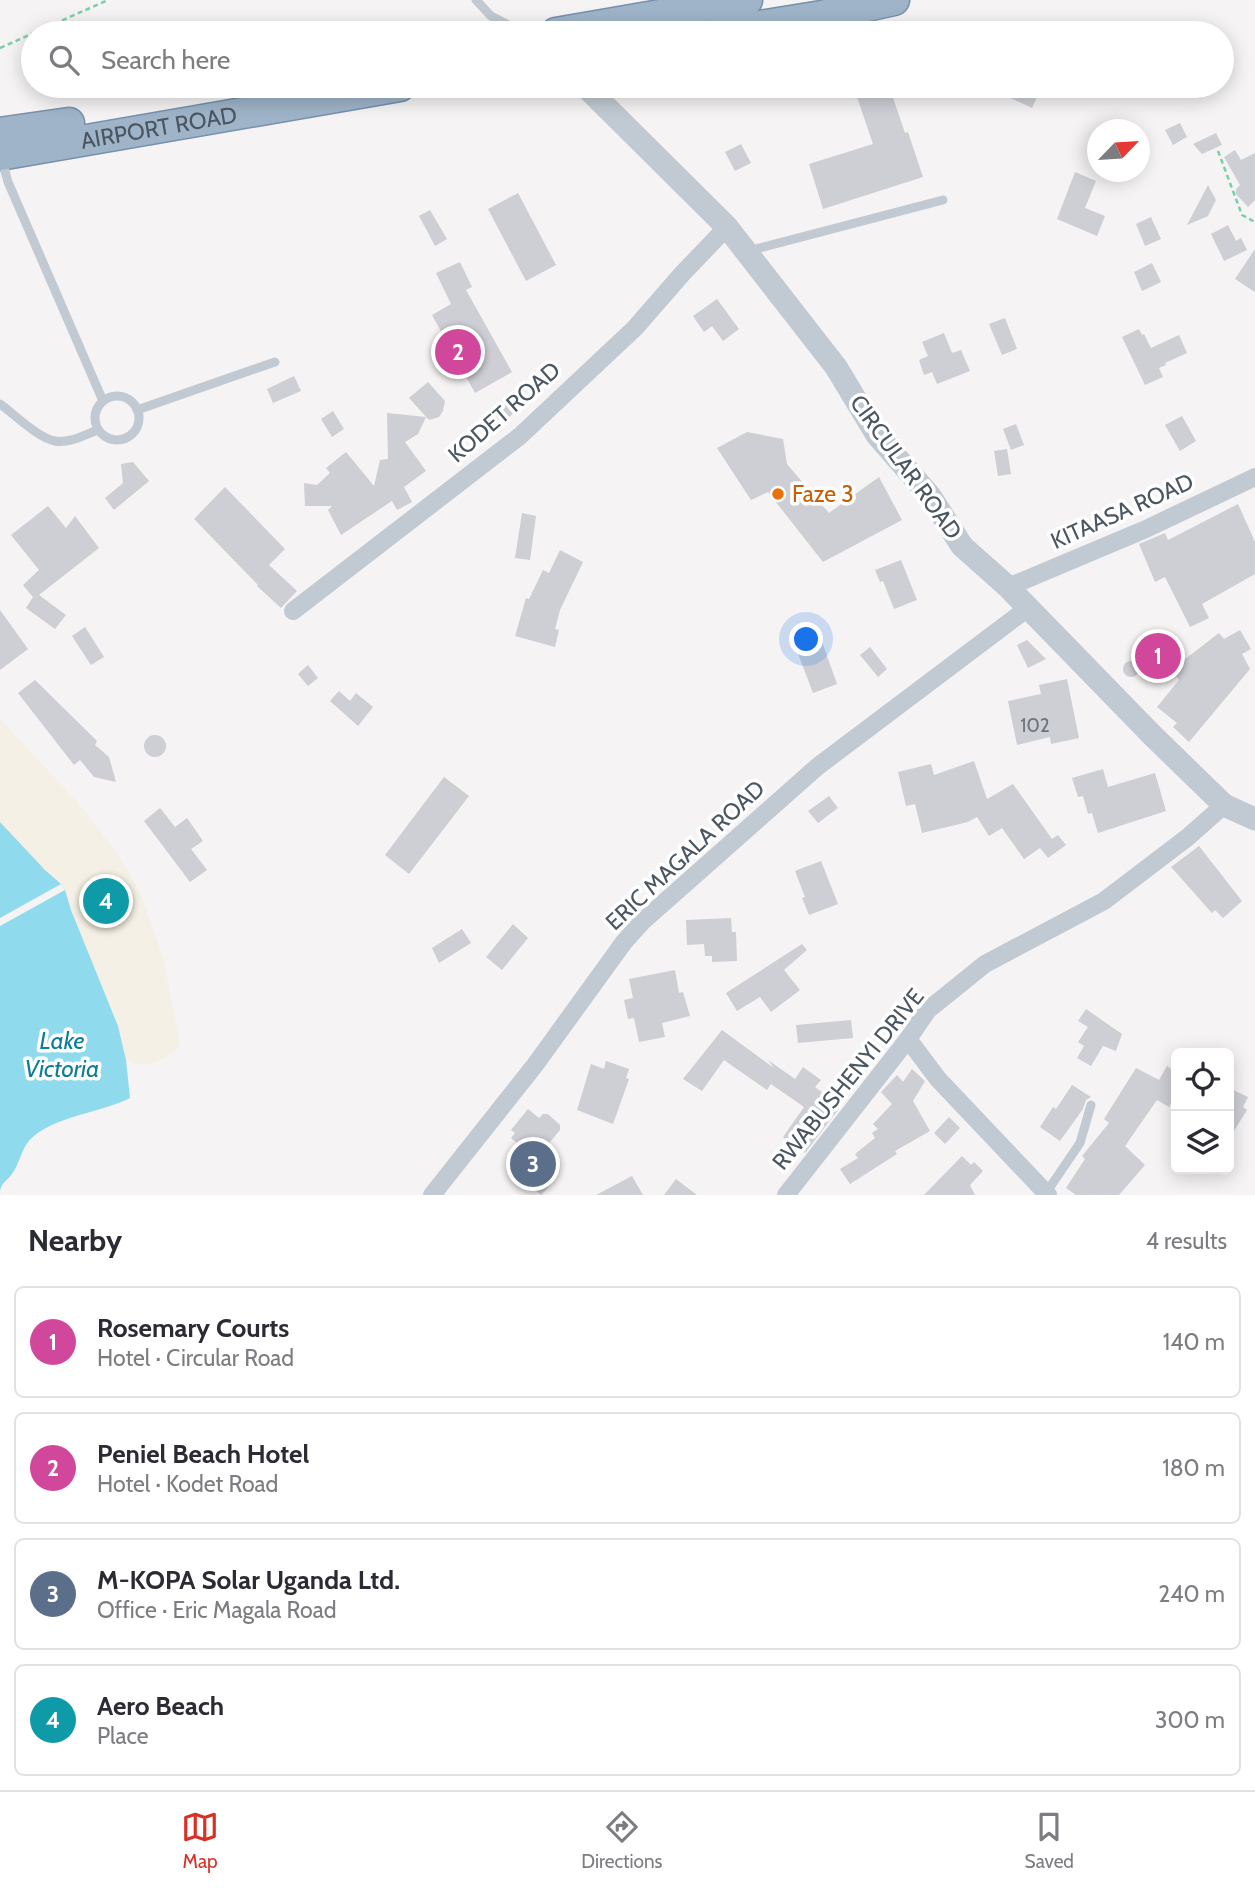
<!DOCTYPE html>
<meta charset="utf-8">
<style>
body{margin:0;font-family:Cabin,sans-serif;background:#f2f2f3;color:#2b2b33}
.controls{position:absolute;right:21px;bottom:21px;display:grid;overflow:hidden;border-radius:10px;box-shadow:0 4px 18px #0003}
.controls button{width:63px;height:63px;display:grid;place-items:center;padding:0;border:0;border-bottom:2px solid #e1e1e2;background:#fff;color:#2b2b33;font:35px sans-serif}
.compass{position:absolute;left:1087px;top:119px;width:63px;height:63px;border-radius:50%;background:#fff;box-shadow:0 4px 18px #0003;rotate:65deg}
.you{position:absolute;left:807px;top:640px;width:24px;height:24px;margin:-18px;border:5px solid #fff;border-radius:50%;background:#1a73e8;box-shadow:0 0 0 10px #1a73e833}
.badge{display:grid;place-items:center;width:46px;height:46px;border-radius:50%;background:#d93025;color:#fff;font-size:23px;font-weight:700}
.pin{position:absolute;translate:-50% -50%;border:4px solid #fff;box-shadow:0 2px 7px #0006}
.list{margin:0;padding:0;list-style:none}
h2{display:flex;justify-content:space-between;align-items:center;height:91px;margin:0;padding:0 28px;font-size:30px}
h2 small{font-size:23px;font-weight:400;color:#7c7c81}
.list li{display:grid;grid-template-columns:46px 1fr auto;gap:21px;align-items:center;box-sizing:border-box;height:112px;margin:0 14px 14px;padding:0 14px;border:2px solid #e1e1e2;border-radius:10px}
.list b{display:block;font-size:26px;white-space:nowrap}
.list p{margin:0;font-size:23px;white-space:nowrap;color:#7c7c81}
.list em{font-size:23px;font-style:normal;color:#7c7c81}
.icon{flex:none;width:38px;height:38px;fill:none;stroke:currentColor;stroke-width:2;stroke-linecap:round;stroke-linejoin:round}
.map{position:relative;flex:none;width:1255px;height:1195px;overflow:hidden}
.search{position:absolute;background:#fff;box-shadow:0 4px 18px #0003;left:21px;right:21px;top:21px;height:77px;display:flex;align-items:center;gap:18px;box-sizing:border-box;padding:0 24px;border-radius:38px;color:#7c7c81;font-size:26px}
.sheet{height:595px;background:#fff}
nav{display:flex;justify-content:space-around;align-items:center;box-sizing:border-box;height:98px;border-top:2px solid #e1e1e2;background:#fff;font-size:19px;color:#7c7c81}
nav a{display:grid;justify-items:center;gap:4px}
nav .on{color:#d93025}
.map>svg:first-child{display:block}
.green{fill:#c3f1d5}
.sand{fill:#f5f0e5}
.water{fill:#90daee}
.pier{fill:#f5f3f3}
.building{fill:#cdcfd5}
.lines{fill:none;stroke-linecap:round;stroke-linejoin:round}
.trunk-casing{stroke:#7690ad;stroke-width:33}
.path{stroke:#7ad0a6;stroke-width:2.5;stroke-dasharray:5 3.5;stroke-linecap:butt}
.service{stroke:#c1cad2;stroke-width:9}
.minor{stroke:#c1cad2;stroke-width:18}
.tertiary{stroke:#c1cad2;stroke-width:23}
.trunk{stroke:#9fb4c9;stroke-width:30}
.food-dot{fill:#e8710a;stroke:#fff;stroke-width:2.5}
.labels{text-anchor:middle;stroke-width:7;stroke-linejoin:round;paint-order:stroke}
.number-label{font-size:19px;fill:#6b747e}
.street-label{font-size:23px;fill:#4a5661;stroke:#fff}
.food-label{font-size:23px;fill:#c56008;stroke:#fff;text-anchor:start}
.water-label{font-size:24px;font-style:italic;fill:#0c7c9b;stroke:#fff}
</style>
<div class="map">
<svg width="1255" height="1195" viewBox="0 0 1255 1195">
<rect width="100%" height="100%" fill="#f5f3f3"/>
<path class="green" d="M817,0H871L674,33H624Z"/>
<path class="sand" d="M0,719L79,804L114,849L140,892L164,961L180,1046C163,1061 148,1070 126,1060L118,1026L71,910L65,890L61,883L45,870L0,822Z"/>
<path class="water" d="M0,822L45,870L61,884L65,890L71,910L118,1026L126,1060L130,1098C100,1113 60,1115 34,1136C21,1146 21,1162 12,1174C7,1181 2,1182 0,1191Z"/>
<path class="pier" d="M61,884L65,890L0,926V918Z"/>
<g class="building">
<path d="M872,86H889L905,133L908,132L923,177L823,209L809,164L873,144L855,91Z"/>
<path d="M985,86H1042L1032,108Z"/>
<path d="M1180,123L1187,137L1173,145L1165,130Z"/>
<path d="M1216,133L1222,145L1202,154L1193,144Z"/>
<path d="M741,144L751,163L735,171L725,152Z"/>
<path d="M1235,150L1241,160L1255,153V200L1248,207L1236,194V189L1240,185L1224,157Z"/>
<path d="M1075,172L1096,181L1085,208L1105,216L1097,236L1057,219Z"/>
<path d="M1208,185L1216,200L1208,216L1187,225Z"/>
<path d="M518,193L556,265L526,281L488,209Z"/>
<path d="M430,210L447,239L435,246L419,216Z"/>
<path d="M1151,217L1161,239L1145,246L1136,224Z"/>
<path d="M1228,225L1236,241L1241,238L1247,250L1224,261L1211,234Z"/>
<path d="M1255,249V292L1235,279Z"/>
<path d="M460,262L472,287L466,290L512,372L475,393L432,315L451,304L436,273Z"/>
<path d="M1152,263L1161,282L1142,291L1134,272Z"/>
<path d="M717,299L739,329L723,341L712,326L704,332L693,316Z"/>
<path d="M1005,318L1017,349L1002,355L989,324Z"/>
<path d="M1139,329L1142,335L1144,334L1151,348L1179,335L1187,353L1165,363L1166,365L1159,368L1163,377L1145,385L1122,337Z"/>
<path d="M944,333L952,353L961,350L970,371L937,384L932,372L924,375L919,360L928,356L922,342Z"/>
<path d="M294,376L301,391L273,403L267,389Z"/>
<path d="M428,382L445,401L443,411L439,417L429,420L409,398Z"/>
<path d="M506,397L517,410L489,435L478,422Z"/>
<path d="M333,411L344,429L332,437L321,419Z"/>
<path d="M387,413L426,417L418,434L405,442L426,471L404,487L412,502L397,510L392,501L341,535L328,510L332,506H305L304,483L317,485L330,473L326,468L346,452L374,486L380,460L388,459Z"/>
<path d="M1182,416L1196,441L1180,451L1165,425Z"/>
<path d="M1016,424L1024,445L1011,450L1003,429Z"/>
<path d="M747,432L783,439L787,464L829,513L879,477L902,520L823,562L768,492L751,500L717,448Z"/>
<path d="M1007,449L1011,474L998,476L994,451Z"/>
<path d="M133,462L149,481L114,510L105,498L123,483L121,464Z"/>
<path d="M225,487L285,549L269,565L297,591L281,608L257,586L258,585L194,519Z"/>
<path d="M1238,504L1255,542V574L1202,604L1209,618L1190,627L1165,577L1155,582L1139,544L1165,533L1168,540Z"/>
<path d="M48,506L66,528L75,516L99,548L39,595L66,615L55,629L26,608L33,597L23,585L39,570L11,535Z"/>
<path d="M522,513L536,516L530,560L515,558Z"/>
<path d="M560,550L583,562L560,610L555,629L559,630L555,647L515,636L526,598L529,599L543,570L549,573Z"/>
<path d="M901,560L917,600L894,609L883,581L880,582L875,570Z"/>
<path d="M0,610L28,649L0,670Z"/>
<path d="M85,627L104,657L91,665L72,636Z"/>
<path d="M1240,630L1251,649L1242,654L1250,669L1189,742L1173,727L1177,723L1157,707L1179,680L1171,670L1219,633L1224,639Z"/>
<path d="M1027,640L1046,659L1028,668L1017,645Z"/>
<path d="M822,642L837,684L813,693L797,651Z"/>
<path d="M870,647L887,669L878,677L860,655Z"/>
<circle cx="1131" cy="669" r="8"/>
<path d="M308,665L318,678L308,686L298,674Z"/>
<path d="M1067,679L1079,738L1051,744L1050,737L1017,745L1008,701L1041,694L1039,685Z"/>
<path d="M35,680L97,741L95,745L109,757L116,782L94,777L80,760L74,765L18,693Z"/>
<path d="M339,691L350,701L356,693L373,707L358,726L330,701Z"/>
<circle cx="155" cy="746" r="11"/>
<path d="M974,761L987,799L1013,784L1052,839L1058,835L1066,845L1048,858L1040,848L1024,859L1002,828L989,836L977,817L968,822L922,833L915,804L906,806L898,772L931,764L934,775Z"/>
<path d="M1103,769L1108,787L1155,773L1166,811L1098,833L1092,813L1088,814L1083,796L1078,797L1072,778Z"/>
<path d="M444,777L469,796L409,874L385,855Z"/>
<path d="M829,796L838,808L818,823L808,811Z"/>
<path d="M160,808L175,827L187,818L203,841L191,849L207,870L190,882L144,821Z"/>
<path d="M1199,846L1242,901L1223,918L1215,910L1212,913L1171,867Z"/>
<path d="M821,861L838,904L809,915L802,898L805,897L795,871Z"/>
<path d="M731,918L732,932H736L737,961L712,962V956H705L704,944L687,945L686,920Z"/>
<path d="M513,924L528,938L502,970L486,957Z"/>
<path d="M462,929L471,943L439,963L432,948Z"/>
<path d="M802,944L807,950L784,970L800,990L771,1012L760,997L737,1011L726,993Z"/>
<path d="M675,970L679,993L683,992L690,1016L662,1023L665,1037L639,1042L634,1018L628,1019L624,1000L633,998L629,979Z"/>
<path d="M1086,1009L1122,1034L1116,1051L1103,1046L1091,1066L1077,1058L1084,1046L1078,1042L1088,1027L1078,1021Z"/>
<path d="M851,1020L853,1038L798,1043L796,1025Z"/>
<path d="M722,1030L774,1068L768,1060L795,1079L803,1067L821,1080L815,1087L841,1106L805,1153L783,1137L804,1107L771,1084L767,1090L724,1060L702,1091L683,1079Z"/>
<path d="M606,1061L629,1069L626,1078L629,1079L613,1124L577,1110L591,1064L604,1069Z"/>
<path d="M1167,1066L1176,1072V1095L1169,1107L1157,1100L1125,1146L1145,1165L1119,1195H1076L1066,1188L1085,1159L1082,1156L1109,1123L1104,1119L1136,1068L1159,1080Z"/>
<path d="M912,1069L925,1081L913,1101L930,1131L895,1151L897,1154L850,1184L840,1169L858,1158L855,1154L875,1138L872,1133L878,1129L873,1124L892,1104L881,1092L897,1075L903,1082Z"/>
<path d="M1072,1085L1091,1097L1086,1100L1083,1109L1060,1141L1040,1127L1053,1107L1056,1109Z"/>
<path d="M1229,1088L1248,1097L1243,1107L1247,1110L1229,1139Z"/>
<path d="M528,1109L539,1118L543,1114H548L560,1125V1130L536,1159L511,1138L515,1133L511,1130Z"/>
<path d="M949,1117L960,1128L945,1144L934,1133Z"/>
<path d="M962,1156L971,1165L974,1162L983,1171L970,1185L975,1195H924Z"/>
<path d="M544,1160L555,1169L549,1176L554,1181L541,1195L526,1182Z"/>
<path d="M632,1176L643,1195H596Z"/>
<path d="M676,1179L697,1195H664Z"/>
</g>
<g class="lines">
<defs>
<g id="trunk">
<path d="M556,33L747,0"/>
<path d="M716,33L822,16L894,0"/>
<path d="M0,133L69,123"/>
<path id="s1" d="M0,155L400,86"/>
</g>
</defs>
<use href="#trunk" class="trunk-casing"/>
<g class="path">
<path d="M0,48L108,0"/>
<path d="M1218,151L1242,215L1255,222"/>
</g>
<g class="service">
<path d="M476,0L491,16L524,33"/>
<path d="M2,160L8,182L103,401"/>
<path d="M748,251L943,200"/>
<circle cx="117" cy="418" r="22"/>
<path d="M0,404C14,414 38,438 55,441C69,444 86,434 98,430"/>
<path d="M137,410L275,362"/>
<path d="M1046,1193L1080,1143L1091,1105"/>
</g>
<g class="minor">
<path d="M1008,587L1146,529L1255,477"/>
<path d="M293,611L520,436L635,328L682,274L727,227"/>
<path d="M908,1039L938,1079L1048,1195"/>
<path d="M432,1195L535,1065L624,942L643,921L817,767L1028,608"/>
<path d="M786,1195L908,1039L928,1010L985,964L1104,901L1188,837L1224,805"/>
</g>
<path class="tertiary" d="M585,86L727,227L836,367L877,435L930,496L962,546L1008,587L1153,736L1224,805L1255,819"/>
<use href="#trunk" class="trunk"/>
</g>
<circle class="food-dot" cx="778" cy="494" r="7"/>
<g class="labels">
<g class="number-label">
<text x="1035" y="732">102</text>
</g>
<g class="street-label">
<text dy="8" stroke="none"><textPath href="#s1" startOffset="161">AIRPORT ROAD</textPath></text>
<text transform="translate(504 412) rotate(-41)" y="8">KODET ROAD</text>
<text transform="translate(906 467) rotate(54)" y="8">CIRCULAR ROAD</text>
<text transform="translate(1122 511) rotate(-24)" y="8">KITAASA ROAD</text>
<text transform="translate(685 855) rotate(-43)" y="8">ERIC MAGALA ROAD</text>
<text transform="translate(848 1079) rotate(-51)" y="8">RWABUSHENYI DRIVE</text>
</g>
<g class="food-label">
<text x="792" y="502">Faze 3</text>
</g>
<g class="water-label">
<text x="62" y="1049">Lake<tspan x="62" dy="28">Victoria</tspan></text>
</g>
</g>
</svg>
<div class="controls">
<button><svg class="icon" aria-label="locate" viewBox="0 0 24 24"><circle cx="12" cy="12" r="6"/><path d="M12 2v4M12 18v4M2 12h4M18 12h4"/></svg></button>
<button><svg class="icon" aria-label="layers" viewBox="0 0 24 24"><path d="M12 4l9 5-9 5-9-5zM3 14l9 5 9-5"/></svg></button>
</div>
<svg class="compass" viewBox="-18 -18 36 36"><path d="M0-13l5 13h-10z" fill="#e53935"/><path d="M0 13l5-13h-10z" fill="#7c7c81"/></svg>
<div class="you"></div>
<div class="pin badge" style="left:1158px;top:656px;background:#d1479c">1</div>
<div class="pin badge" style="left:458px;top:352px;background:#d1479c">2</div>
<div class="pin badge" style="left:533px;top:1164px;background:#5c6f8a">3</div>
<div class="pin badge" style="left:106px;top:901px;background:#0f9aa8">4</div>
<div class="search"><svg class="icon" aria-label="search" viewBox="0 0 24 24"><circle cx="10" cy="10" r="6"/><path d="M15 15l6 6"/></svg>Search here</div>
</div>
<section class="sheet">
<h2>Nearby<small>4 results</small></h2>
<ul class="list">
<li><span class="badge" style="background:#d1479c">1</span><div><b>Rosemary Courts</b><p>Hotel · Circular Road</p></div><em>140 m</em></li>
<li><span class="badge" style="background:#d1479c">2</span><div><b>Peniel Beach Hotel</b><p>Hotel · Kodet Road</p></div><em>180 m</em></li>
<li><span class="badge" style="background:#5c6f8a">3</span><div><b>M-KOPA Solar Uganda Ltd.</b><p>Office · Eric Magala Road</p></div><em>240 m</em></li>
<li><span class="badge" style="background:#0f9aa8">4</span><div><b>Aero Beach</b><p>Place</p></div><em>300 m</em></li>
</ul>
</section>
<nav>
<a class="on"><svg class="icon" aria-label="map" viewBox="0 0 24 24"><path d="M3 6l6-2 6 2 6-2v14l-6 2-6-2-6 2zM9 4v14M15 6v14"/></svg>Map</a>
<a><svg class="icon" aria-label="directions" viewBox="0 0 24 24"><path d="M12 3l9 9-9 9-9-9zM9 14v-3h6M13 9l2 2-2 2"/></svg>Directions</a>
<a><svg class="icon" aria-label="saved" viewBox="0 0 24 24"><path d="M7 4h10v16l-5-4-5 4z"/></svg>Saved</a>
</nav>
